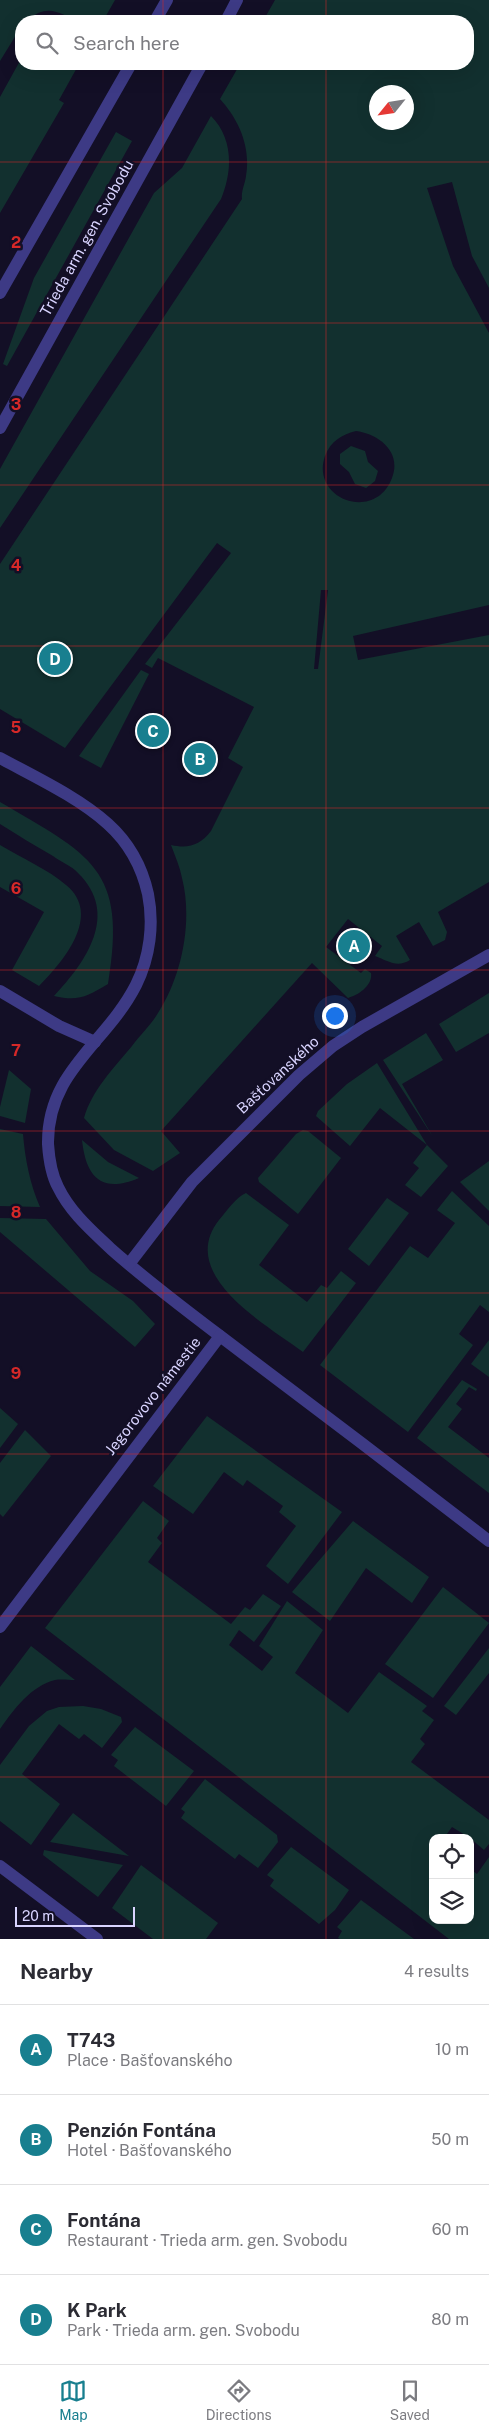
<!DOCTYPE html>
<meta charset="utf-8">
<style>
body{margin:0;font-family:"Public Sans",sans-serif;background:#f7f7f7;color:#2b2b33}
.controls{position:absolute;right:15px;bottom:15px;display:grid;overflow:hidden;border-radius:10px;box-shadow:0 5px 20px #0002}
.controls button{width:45px;height:45px;display:grid;place-items:center;padding:0;border:0;border-bottom:1px solid #e1e1e2;background:#fff;color:#2b2b33;font:25px sans-serif}
.compass{position:absolute;left:369px;top:85px;width:45px;height:45px;border-radius:50%;background:#fff;box-shadow:0 5px 20px #0002;rotate:240deg}
.scale{position:absolute;left:15px;bottom:12px;width:120px;box-sizing:border-box;padding-left:5px;border:2px solid #d9d4ff;border-top:0;font-size:14px;line-height:18px;white-space:nowrap;color:#d9d4ff;-webkit-text-stroke:4px #130f26;paint-order:stroke}
.you{position:absolute;left:334px;top:1015px;width:18px;height:18px;margin:-12px;border:4px solid #fff;border-radius:50%;background:#1a73e8;box-shadow:0 0 0 8px #1a73e833}
.badge{display:grid;place-items:center;width:32px;height:32px;border-radius:50%;background:#187f8f;color:#fff;font-size:16px;font-weight:700}
.pin{position:absolute;translate:-50% -50%;border:2px solid #fff;box-shadow:0 1px 5px #0006}
.list{margin:0;padding:0;list-style:none}
h2{display:flex;justify-content:space-between;align-items:center;height:65px;margin:0;padding:0 20px;font-size:21px}
h2 small{font-size:16px;font-weight:400;color:#7c7c81}
.list li{display:grid;grid-template-columns:32px 1fr auto;gap:15px;align-items:center;box-sizing:border-box;height:90px;padding:0 20px;border-top:1px solid #e1e1e2}
.list b{display:block;font-size:19px;white-space:nowrap}
.list p{margin:0;font-size:16px;white-space:nowrap;color:#7c7c81}
.list em{font-size:16px;font-style:normal;color:#7c7c81}
.icon{flex:none;width:28px;height:28px;fill:none;stroke:currentColor;stroke-width:2;stroke-linecap:round;stroke-linejoin:round}
.map{position:relative;flex:none;width:489px;height:1939px;overflow:hidden}
.search{position:absolute;background:#fff;box-shadow:0 5px 20px #0002;left:15px;right:15px;top:15px;height:55px;display:flex;align-items:center;gap:12px;box-sizing:border-box;padding:0 18px;border-radius:20px;color:#7c7c81;font-size:19px}
.sheet{height:425px;background:#fff}
nav{display:flex;justify-content:space-around;align-items:center;box-sizing:border-box;height:70px;border-top:1px solid #e1e1e2;background:#fff;font-size:14px;color:#7c7c81}
nav a{display:grid;justify-items:center;gap:2px}
nav .on{color:#187f8f}
.map>svg:first-child{display:block}
.green{fill:#12302f;fill-rule:evenodd}
.lines{fill:none;stroke-linecap:round;stroke-linejoin:round}
.service{stroke:#3d3a85;stroke-width:12}
.minor{stroke:#3d3a85;stroke-width:12}
.tertiary{stroke:#3d3a85;stroke-width:12}
.grid{fill:none;stroke:#d62828;stroke-width:1;stroke-opacity:0.55}
.labels{text-anchor:middle;stroke-width:5;stroke-linejoin:round;paint-order:stroke}
.street-label{font-size:15px;fill:#d9d4ff;stroke:#130f26}
.grid-label{font-size:16px;text-anchor:middle;font-weight:bold;fill:#d62828;stroke:#130f26;stroke-width:5;stroke-linejoin:round;paint-order:stroke}
</style>
<div class="map">
<svg width="489" height="1939" viewBox="0 0 489 1939">
<rect width="100%" height="100%" fill="#130f26"/>
<g class="green">
<path d="M0,0H115L103,21C97,21 89,22 83,21C60,17 51,0 26,21H21V27L0,61Z"/>
<path d="M275,0H489V288L472,256L452,182L427,188L453,266L489,333V605L353,636L358,660L489,635V882L438,912L447,932L445,940L433,946L419,922L396,936L410,960C397,968 388,961 375,956L382,946L348,919L326,947L361,973L365,969L371,973C373,985 359,995 348,998L312,963L161,1131L180,1153L153,1171L114,1150L84,1118C92,1090 113,1069 132,1046C140,1035 151,1025 158,1013C182,976 193,921 182,878C180,867 175,856 171,845C189,849 200,845 211,831L243,767L228,758L254,707L158,658L152,668L145,664L231,553L217,543L65,748L0,709V564L242,199C241,191 245,184 246,176C251,147 239,120 220,99L240,64H468V21H263ZM406,92V122H376V92ZM356,431C379,434 402,452 392,478C375,523 310,499 325,456C331,441 341,435 356,431ZM321,590H328L318,669H314Z"/>
<path d="M21,59V64H79L59,100L64,103L0,213V97Z"/>
<path d="M211,116C233,138 233,170 221,199L0,528V469L154,193L182,168Z"/>
<path d="M116,132L132,141L7,366L3,364L34,278Z"/>
<path d="M351,446L365,451L368,462L378,471L375,481L366,488L355,484L349,472L340,464V454Z"/>
<path d="M141,670L149,674L101,768L79,756Z"/>
<path d="M0,802C90,855 128,868 108,984C87,996 79,1002 54,996C86,962 120,914 78,873C72,866 61,862 53,856C35,846 18,835 0,824Z"/>
<path d="M0,845C20,857 49,870 66,885C103,915 63,962 39,986L12,970L44,912L0,887Z"/>
<path d="M489,993V1033L456,1052L439,1024Z"/>
<path d="M426,1033L443,1060L402,1084L433,1137L383,1060Z"/>
<path d="M377,1063L427,1145L448,1166L421,1197L405,1185L419,1168L413,1163L427,1145L380,1108L350,1146L316,1116L318,1111L347,1084Z"/>
<path d="M9,1070L31,1089L25,1123L0,1116V1107Z"/>
<path d="M0,1129L23,1134C25,1159 30,1184 40,1207L0,1206Z"/>
<path d="M303,1130L308,1131L341,1158L298,1214L259,1182L258,1178L296,1134Z"/>
<path d="M82,1140L108,1162L139,1178C101,1194 86,1177 82,1140Z"/>
<path d="M489,1161V1211L460,1182Z"/>
<path d="M452,1191L489,1226V1312L480,1305L459,1334L473,1345L408,1432L320,1365L410,1246L428,1258L455,1223L437,1210Z"/>
<path d="M246,1193L289,1225L259,1265L307,1302L321,1285L327,1288L341,1271L356,1283L303,1352C267,1325 176,1275 219,1220C226,1212 236,1197 246,1193Z"/>
<path d="M387,1198L409,1213L369,1266L348,1249Z"/>
<path d="M0,1218L46,1219L90,1271L133,1301L155,1324L135,1347L0,1232Z"/>
<path d="M489,1340V1377L471,1364Z"/>
<path d="M462,1380L477,1389L476,1391L469,1387L456,1404L462,1409L448,1427L489,1458V1493L417,1438Z"/>
<path d="M0,1408L18,1424L0,1448Z"/>
<path d="M207,1416L342,1512L288,1584L266,1566L296,1526L279,1512L283,1506L247,1480L243,1486L224,1472L193,1514L153,1486Z"/>
<path d="M25,1430L51,1456L3,1517L0,1514V1463Z"/>
<path d="M143,1501L169,1521L157,1538L162,1543L148,1562L231,1624L245,1607L250,1610L263,1594L281,1606L254,1642L239,1630L229,1645L262,1671L273,1657L259,1646L287,1601L323,1630L295,1673L348,1713L379,1672L427,1706L422,1711L434,1720L420,1739L425,1744L411,1762L489,1820V1844L484,1850L470,1838L452,1827L444,1838H433V1920H470V1869L477,1874L489,1857V1939H449L45,1628Z"/>
<path d="M353,1521L429,1577L412,1603L366,1568L330,1621L292,1592Z"/>
<path d="M443,1587L489,1623L433,1698L385,1664Z"/>
<path d="M31,1646L75,1680C69,1680 61,1679 55,1680C31,1686 14,1709 0,1729V1687Z"/>
<path d="M489,1648V1673L456,1715L444,1706Z"/>
<path d="M83,1706L101,1709L121,1717L122,1722L102,1748L84,1734L79,1739L59,1724L22,1774L60,1804L31,1845L0,1821V1765L29,1726L47,1711L59,1707Z"/>
<path d="M135,1727L194,1771L166,1806L114,1766L118,1760L111,1755Z"/>
<path d="M205,1779L277,1835L278,1842L258,1868L239,1854L235,1859L181,1818L185,1812L181,1809Z"/>
<path d="M73,1813L129,1856L50,1842Z"/>
<path d="M291,1847L349,1890L335,1910L319,1924L270,1886L274,1880L267,1875Z"/>
<path d="M44,1850L123,1865L98,1897L43,1855Z"/>
<path d="M141,1865L218,1923L206,1939H153L112,1908Z"/>
<path d="M361,1900L414,1939H340L338,1938L342,1931L337,1927Z"/>
</g>
<g class="lines">
<path class="service" d="M0,991L59,1026L95,1042"/>
<g class="minor">
<path d="M0,758C35,777 78,797 108,824C128,842 142,867 148,894C154,924 150,957 136,985C106,1044 47,1071 48,1144C49,1159 51,1174 58,1187C70,1212 91,1230 111,1249C155,1288 202,1322 249,1358C329,1418 409,1479 489,1541"/>
<path d="M129,1264L192,1182L299,1075L333,1046L362,1027L489,955"/>
<path d="M0,1627L220,1336"/>
<path d="M0,1866L97,1939"/>
</g>
<g class="tertiary">
<path d="M155,21L167,0"/>
<path d="M226,21L237,0"/>
<path d="M0,293L131,64"/>
<path d="M0,428L202,64"/>
</g>
</g>
<path class="grid" d="M163,0V21M326,0V21M163,64V1939M326,64V1939M0,162H489M0,323H489M0,485H489M0,646H489M0,808H489M0,970H489M0,1131H489M0,1293H489M0,1454H489M0,1616H489M0,1777H489"/>
<g class="labels">
<g class="street-label">
<text transform="translate(87 238) rotate(-61)" y="5">Trieda arm. gen. Svobodu</text>
<text transform="translate(278 1075) rotate(-43)" y="5">Bašťovanského</text>
<text transform="translate(153 1396) rotate(-52)" y="5">Jegorovovo námestie</text>
</g>
</g>
<g class="grid-label">
<text x="16" y="248">2</text>
<text x="16" y="410">3</text>
<text x="16" y="571">4</text>
<text x="16" y="733">5</text>
<text x="16" y="894">6</text>
<text x="16" y="1056">7</text>
<text x="16" y="1218">8</text>
<text x="16" y="1379">9</text>
</g>
</svg>
<div class="controls">
<button><svg class="icon" aria-label="locate" viewBox="0 0 24 24"><circle cx="12" cy="12" r="6"/><path d="M12 2v4M12 18v4M2 12h4M18 12h4"/></svg></button>
<button><svg class="icon" aria-label="layers" viewBox="0 0 24 24"><path d="M12 4l9 5-9 5-9-5zM3 14l9 5 9-5"/></svg></button>
</div>
<svg class="compass" viewBox="-18 -18 36 36"><path d="M0-13l5 13h-10z" fill="#e53935"/><path d="M0 13l5-13h-10z" fill="#7c7c81"/></svg>
<div class="scale">20 m</div>
<div class="you"></div>
<div class="pin badge" style="left:354px;top:946px">A</div>
<div class="pin badge" style="left:200px;top:759px">B</div>
<div class="pin badge" style="left:153px;top:731px">C</div>
<div class="pin badge" style="left:55px;top:659px">D</div>
<div class="search"><svg class="icon" aria-label="search" viewBox="0 0 24 24"><circle cx="10" cy="10" r="6"/><path d="M15 15l6 6"/></svg>Search here</div>
</div>
<section class="sheet">
<h2>Nearby<small>4 results</small></h2>
<ul class="list">
<li><span class="badge">A</span><div><b>T743</b><p>Place · Bašťovanského</p></div><em>10 m</em></li>
<li><span class="badge">B</span><div><b>Penzión Fontána</b><p>Hotel · Bašťovanského</p></div><em>50 m</em></li>
<li><span class="badge">C</span><div><b>Fontána</b><p>Restaurant · Trieda arm. gen. Svobodu</p></div><em>60 m</em></li>
<li><span class="badge">D</span><div><b>K Park</b><p>Park · Trieda arm. gen. Svobodu</p></div><em>80 m</em></li>
</ul>
</section>
<nav>
<a class="on"><svg class="icon" aria-label="map" viewBox="0 0 24 24"><path d="M3 6l6-2 6 2 6-2v14l-6 2-6-2-6 2zM9 4v14M15 6v14"/></svg>Map</a>
<a><svg class="icon" aria-label="directions" viewBox="0 0 24 24"><path d="M12 3l9 9-9 9-9-9zM9 14v-3h6M13 9l2 2-2 2"/></svg>Directions</a>
<a><svg class="icon" aria-label="saved" viewBox="0 0 24 24"><path d="M7 4h10v16l-5-4-5 4z"/></svg>Saved</a>
</nav>
